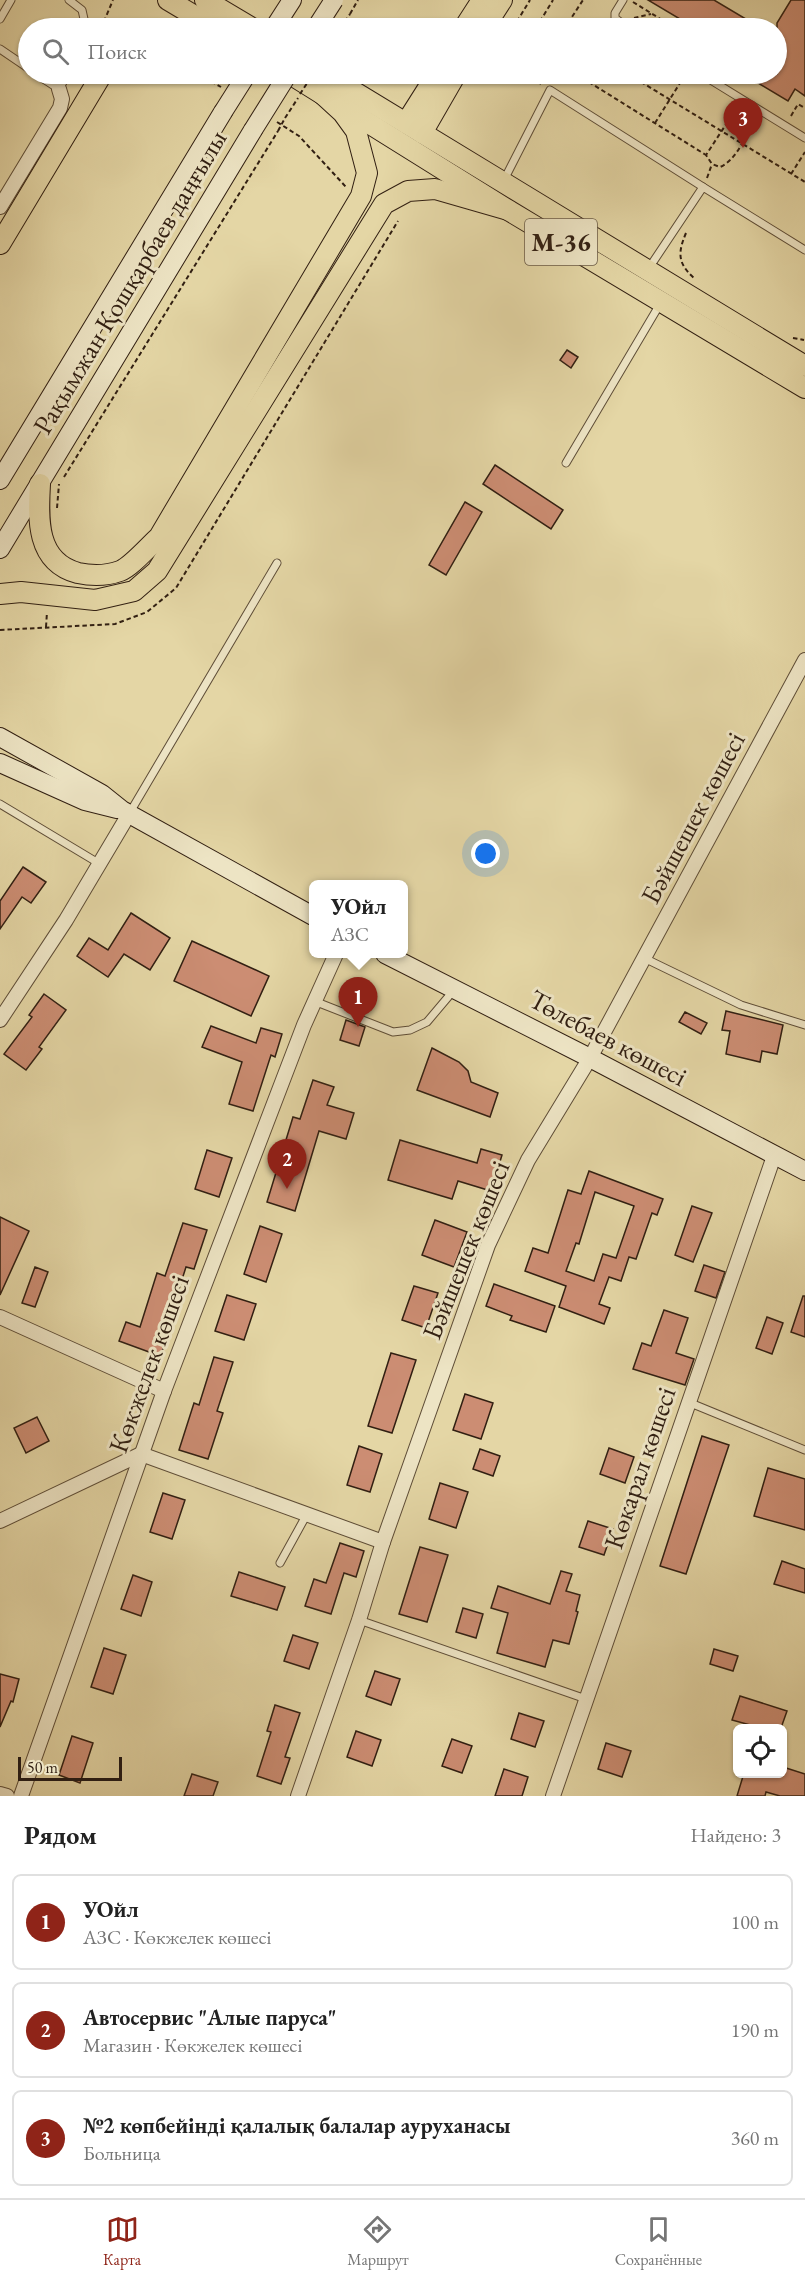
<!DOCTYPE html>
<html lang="ru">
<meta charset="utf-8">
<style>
body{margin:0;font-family:"EB Garamond",serif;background:#f2f2f2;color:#222}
.controls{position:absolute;right:18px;bottom:18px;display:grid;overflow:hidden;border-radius:9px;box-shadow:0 2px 4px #0004}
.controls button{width:54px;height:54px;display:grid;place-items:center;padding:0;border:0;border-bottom:2px solid #e0e0e0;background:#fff;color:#222;font:30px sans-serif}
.scale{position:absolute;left:18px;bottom:15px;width:104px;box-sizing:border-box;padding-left:6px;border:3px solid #311f12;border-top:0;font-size:16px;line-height:21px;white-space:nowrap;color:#311f12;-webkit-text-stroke:4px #ede4c4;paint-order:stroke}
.you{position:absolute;left:486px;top:854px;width:21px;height:21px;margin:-15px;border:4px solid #fff;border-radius:50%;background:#1a73e8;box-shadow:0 0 0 9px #1a73e833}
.badge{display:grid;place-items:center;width:39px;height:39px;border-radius:50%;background:#8f2418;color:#fff;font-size:20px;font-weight:700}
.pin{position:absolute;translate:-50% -50px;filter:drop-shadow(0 2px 3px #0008)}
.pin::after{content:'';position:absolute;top:32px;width:21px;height:18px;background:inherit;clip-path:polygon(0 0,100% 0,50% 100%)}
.popup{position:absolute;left:309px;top:880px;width:99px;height:78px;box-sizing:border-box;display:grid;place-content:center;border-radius:9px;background:#fff;filter:drop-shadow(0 2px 4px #0005);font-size:20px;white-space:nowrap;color:#767676}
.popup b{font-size:22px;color:#222}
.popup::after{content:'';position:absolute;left:50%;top:100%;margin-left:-12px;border:12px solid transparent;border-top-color:#fff}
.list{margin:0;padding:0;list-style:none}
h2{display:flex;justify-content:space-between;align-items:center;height:78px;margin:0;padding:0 24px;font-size:26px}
h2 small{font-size:20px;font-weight:400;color:#767676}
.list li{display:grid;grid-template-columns:39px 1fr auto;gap:18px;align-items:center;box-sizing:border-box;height:96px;margin:0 12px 12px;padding:0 12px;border:2px solid #e0e0e0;border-radius:9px}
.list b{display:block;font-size:22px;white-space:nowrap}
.list p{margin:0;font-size:20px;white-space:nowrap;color:#767676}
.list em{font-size:20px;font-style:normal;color:#767676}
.icon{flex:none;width:33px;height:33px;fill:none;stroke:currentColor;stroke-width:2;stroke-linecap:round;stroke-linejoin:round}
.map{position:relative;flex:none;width:805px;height:1796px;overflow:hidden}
.search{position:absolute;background:#fff;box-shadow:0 2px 4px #0004;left:18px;right:18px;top:18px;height:66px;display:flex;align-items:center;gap:15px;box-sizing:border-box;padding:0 21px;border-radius:33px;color:#767676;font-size:22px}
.sheet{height:402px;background:#fff}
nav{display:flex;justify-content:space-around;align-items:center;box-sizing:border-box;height:84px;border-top:2px solid #e0e0e0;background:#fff;font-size:16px;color:#767676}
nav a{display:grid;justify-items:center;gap:3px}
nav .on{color:#8f2418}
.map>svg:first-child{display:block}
.building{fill:#cc8d73;stroke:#311f12;stroke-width:1.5;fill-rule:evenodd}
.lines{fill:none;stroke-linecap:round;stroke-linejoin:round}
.lane-casing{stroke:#5e4d37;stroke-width:9}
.street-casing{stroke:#5e4d37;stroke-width:16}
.secondary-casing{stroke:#311f12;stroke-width:20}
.primary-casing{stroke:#311f12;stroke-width:22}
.path{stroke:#311f12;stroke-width:2;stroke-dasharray:4.5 3;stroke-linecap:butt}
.lane{stroke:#ede4c4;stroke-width:7}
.street{stroke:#ede4c4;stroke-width:14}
.secondary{stroke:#ede4c4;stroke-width:18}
.primary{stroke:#e4d6a5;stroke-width:20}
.secondary-bridge-casing{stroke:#311f12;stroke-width:20;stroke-linecap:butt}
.path-bridge{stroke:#311f12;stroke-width:2;stroke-dasharray:4.5 3;stroke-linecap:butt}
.secondary-bridge{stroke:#ede4c4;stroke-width:18}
.labels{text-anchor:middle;stroke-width:6;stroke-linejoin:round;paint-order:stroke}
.shield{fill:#ede4c4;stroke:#695a47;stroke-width:1.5}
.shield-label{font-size:26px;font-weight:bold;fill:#311f12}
.street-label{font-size:27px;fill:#311f12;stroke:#ede4c4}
</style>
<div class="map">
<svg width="805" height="1796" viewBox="0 0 805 1796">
<rect width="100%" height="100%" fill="#e4d6a5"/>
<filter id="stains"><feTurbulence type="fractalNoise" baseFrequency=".00333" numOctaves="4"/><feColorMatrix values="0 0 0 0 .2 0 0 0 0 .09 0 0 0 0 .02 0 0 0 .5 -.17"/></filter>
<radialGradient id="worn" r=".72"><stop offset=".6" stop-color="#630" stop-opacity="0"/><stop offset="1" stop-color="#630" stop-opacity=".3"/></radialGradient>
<g class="building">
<path d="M648,0H714L761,28H695Z"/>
<path d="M791,0H805V96L795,89L788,101L743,74H777V23Z"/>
<path d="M567,350L578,357L571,368L560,360Z"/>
<path d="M495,465L563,510L551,529L483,484Z"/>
<path d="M465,502L482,512L446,575L429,565Z"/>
<path d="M23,867L46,882L31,903L22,897L0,929V901Z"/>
<path d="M131,913L170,938L150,970L124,954L108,977L77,956L89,938L108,950Z"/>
<path d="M192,941L269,976L251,1016L174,981Z"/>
<path d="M44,994L66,1010L39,1047L42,1049L26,1070L4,1054L32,1017L29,1015Z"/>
<path d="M726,1011L783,1025L777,1054L762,1051L760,1062L726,1054L730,1031L722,1030Z"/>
<path d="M685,1012L707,1023L701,1034L679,1022Z"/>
<path d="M346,1020L365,1027L359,1046L340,1040Z"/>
<path d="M211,1026L256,1043L261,1028L282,1034L275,1057L271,1055L253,1111L229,1104L242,1062L202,1047Z"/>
<path d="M432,1048L459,1062L468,1071L471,1082L498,1093L490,1117L417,1090Z"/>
<path d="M313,1080L334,1087L327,1105L354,1113L346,1139L319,1131L295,1211L267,1202L293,1117L300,1119Z"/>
<path d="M400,1140L477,1163L481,1149L502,1155L491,1191L458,1181L452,1199L388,1180Z"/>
<path d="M207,1150L232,1158L219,1197L195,1189Z"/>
<path d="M589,1171L663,1199L657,1215L652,1213L636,1259L629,1257L621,1281L609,1277L599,1304L610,1308L604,1324L559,1307L566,1286L525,1271L533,1248L548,1253L568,1190L581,1194ZM595,1192L634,1206L616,1258L603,1254L594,1281L566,1271L576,1243L579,1244Z"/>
<path d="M692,1206L712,1213L693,1262L675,1255Z"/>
<path d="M0,1217L29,1231L0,1295Z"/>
<path d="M435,1220L467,1232L454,1267L422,1255Z"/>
<path d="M183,1223L207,1230L194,1269L186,1267L164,1336L168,1337L160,1356L119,1341L126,1322L140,1327L157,1273L165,1276Z"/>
<path d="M260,1226L282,1234L266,1282L244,1274Z"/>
<path d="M704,1265L725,1272L716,1298L695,1291Z"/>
<path d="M35,1267L48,1272L35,1307L22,1303Z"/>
<path d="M494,1284L555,1306L546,1332L510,1320L512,1316L486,1306Z"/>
<path d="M414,1286L438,1293L426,1328L402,1320Z"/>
<path d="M227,1295L256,1304L244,1340L215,1331Z"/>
<path d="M803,1296H805V1337L791,1332Z"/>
<path d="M664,1310L688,1318L676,1353L694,1359L685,1385L633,1369L642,1343L651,1346Z"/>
<path d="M767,1317L783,1323L772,1354L756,1348Z"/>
<path d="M391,1353L416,1360L392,1433L368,1426Z"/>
<path d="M214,1357L233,1362L217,1411L223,1413L208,1459L179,1450L194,1403L199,1405Z"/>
<path d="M465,1394L493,1403L481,1439L453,1430Z"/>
<path d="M37,1417L49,1441L26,1453L14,1428Z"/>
<path d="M702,1436L729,1445L686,1574L660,1566Z"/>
<path d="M359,1446L382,1454L370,1492L347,1485Z"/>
<path d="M609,1448L634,1457L625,1483L600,1474Z"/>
<path d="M480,1449L500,1456L493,1476L473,1469Z"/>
<path d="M768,1468L805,1479V1530L754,1516Z"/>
<path d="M440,1483L468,1492L456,1528L429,1519Z"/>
<path d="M163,1493L185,1500L172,1539L150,1532Z"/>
<path d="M588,1521L613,1529L604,1555L579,1547Z"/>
<path d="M340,1543L364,1551L356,1577L344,1573L331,1614L305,1606L314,1579L326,1583Z"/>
<path d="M420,1547L448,1555L427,1622L399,1614Z"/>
<path d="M782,1561L805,1569V1593L774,1584Z"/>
<path d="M561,1571L572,1574L566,1591L580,1595L576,1611L578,1612L569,1644L553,1640L545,1667L497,1653L508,1613L491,1608L498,1586L550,1604Z"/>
<path d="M239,1572L285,1587L277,1610L231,1596Z"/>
<path d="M133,1575L152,1582L141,1616L121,1609Z"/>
<path d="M463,1608L483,1614L476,1638L456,1632Z"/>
<path d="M293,1635L318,1643L309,1669L284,1661Z"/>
<path d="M104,1648L126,1655L113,1694L91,1687Z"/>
<path d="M714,1649L738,1656L733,1671L710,1664Z"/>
<path d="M375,1671L400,1679L391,1705L366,1696Z"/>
<path d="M0,1674L19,1679L13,1702L11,1701L0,1727Z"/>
<path d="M740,1696L787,1711L781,1728H761L732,1720Z"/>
<path d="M275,1705L300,1713L285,1757L290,1758L281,1784L257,1776L271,1732L267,1731Z"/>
<path d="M519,1713L544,1721L535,1747L511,1739Z"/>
<path d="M356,1731L381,1740L372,1766L347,1757Z"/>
<path d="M72,1736L93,1743L80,1783L59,1775Z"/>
<path d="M452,1739L472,1746L462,1773L442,1766Z"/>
<path d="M606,1743L631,1751L622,1777L598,1769Z"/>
<path d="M783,1767L805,1774V1796H780L766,1792L765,1796H737L744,1773H783Z"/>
<path d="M504,1769L528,1777L522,1796H495Z"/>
<path d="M192,1774L218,1782L213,1796H184Z"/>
</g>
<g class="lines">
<defs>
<g id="lane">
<path d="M69,0L82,10L86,28"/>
<path d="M623,0L615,13V18L628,28"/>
<path d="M0,19L11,0"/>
<path d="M0,49L28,68"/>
<path d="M36,74L59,89L68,74"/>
<path d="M701,74L805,138"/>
<path d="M504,180L550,90L703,187"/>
<path d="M649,268L703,187L805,250"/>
<path d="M566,463L660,304"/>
<path d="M0,804L100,864"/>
<path d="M129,814L277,563"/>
<path d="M644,958L741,1005L805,1025"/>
<path d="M314,1001L393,1032L410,1030L427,1022L454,990"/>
<path d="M688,1402L805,1450"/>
<path d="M280,1563L307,1514"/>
<path d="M359,1620L586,1699"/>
</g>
<g id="street">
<path d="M0,207L60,108L62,99L59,89"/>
<path d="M0,1020L66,920L129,814"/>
<path d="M0,1317L164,1391"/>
<path d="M0,1521L141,1454L383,1542"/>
<path d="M0,1794L7,1796"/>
<path d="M21,1796L164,1391L304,1025L336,954"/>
<path d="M298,1796L359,1620L383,1542L488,1245L528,1160L590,1058L805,660"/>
<path d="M553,1796L774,1156"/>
</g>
<g id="secondary">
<path d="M274,28L292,0"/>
<path d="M0,480L223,112"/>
<path d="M0,549L253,130"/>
<path d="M0,737L102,794L122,810L313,916"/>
<path d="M0,763L85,801L117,809"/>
<path d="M385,954L590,1058L805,1171"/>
</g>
<g id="primary">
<path d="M168,0L215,28"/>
<path d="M205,0L252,28"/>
<path d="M464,28L482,0"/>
<path d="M484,28L502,0"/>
<path d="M290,74L508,210L805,388"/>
<path d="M325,74L805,366"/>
<path d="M406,123L437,74"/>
<path d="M422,133L456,74"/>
<path d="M0,244L102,74"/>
<path d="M40,484C38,519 36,562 78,573C92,576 106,576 120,571C131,567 149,546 159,537L361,196L367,173L356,131L343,113L319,91"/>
<path d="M0,594L21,592L95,600L134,591L157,571L384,204L408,191L435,189L508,210"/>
</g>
</defs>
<use href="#lane" class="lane-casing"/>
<use href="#street" class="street-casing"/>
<use href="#secondary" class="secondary-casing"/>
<use href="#primary" class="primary-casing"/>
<g class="path">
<path d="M633,2L675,28"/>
<path d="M350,14L358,0"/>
<path d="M634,18L651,14"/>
<path d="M339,21L352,28"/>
<path d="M568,23L583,0"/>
<path d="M104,28L102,26L113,0"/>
<path d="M513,28L530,0"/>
<path d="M536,28L553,0"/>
<path d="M551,28L555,23L559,21L568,23L572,28"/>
<path d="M587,28L608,23"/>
<path d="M198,74L221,87"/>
<path d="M526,74L541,84"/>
<path d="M576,74L706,155"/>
<path d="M628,74L805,182"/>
<path d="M736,109L706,155L712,164L720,167C737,160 746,135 754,120"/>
<path d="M791,116L798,104L805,108"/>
<path d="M285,118L298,98"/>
<path d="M277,122L299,136L346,187"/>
<path d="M655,123L685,75"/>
<path d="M791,174L805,152"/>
<path d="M707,178L712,164"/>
<path d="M686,233C678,252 677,263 694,278"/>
<path d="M793,338L804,340"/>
<path d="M64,477L278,131"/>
<path d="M57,508L59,484"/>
<path d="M46,627L47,612"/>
<path d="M0,630L115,624L147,612L176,588L398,221"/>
</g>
<use href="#lane" class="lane"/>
<use href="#street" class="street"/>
<use href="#secondary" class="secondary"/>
<use href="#primary" class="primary"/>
<defs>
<g id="secondary-bridge">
<path d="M316,28L334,0"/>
<path d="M223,112L247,74"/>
<path d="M253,130L288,74"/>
</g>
</defs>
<use href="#secondary-bridge" class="secondary-bridge-casing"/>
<g class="path-bridge">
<path d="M341,28L350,14"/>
<path d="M300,94L313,74"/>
<path d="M278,131L285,118"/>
</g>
<use href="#secondary-bridge" class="secondary-bridge"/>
</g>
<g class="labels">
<rect class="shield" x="525" y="219" width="72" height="46" rx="4.5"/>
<g class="shield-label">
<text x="561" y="251">M-36</text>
</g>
<g class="street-label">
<text transform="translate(130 282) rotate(-59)" y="9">Рақымжан Қошқарбаев даңғылы</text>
<text transform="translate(693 818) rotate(-62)" y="9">Бәйшешек көшесі</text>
<text transform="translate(608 1038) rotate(28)" y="9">Төлебаев көшесі</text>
<text transform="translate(466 1250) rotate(-68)" y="9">Бәйшешек көшесі</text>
<text transform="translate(149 1364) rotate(-70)" y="9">Көкжелек көшесі</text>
<text transform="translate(640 1468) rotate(-71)" y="9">Көкарал көшесі</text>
</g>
</g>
<rect width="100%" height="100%" filter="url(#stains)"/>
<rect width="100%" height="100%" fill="url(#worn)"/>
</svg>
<div class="controls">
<button><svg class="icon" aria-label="locate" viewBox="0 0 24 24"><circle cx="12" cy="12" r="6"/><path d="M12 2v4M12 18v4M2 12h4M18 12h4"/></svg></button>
</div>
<div class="scale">50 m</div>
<div class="you"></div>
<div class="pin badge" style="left:358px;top:1027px">1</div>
<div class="popup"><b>УОйл</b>АЗС</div>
<div class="pin badge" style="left:287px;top:1189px">2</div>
<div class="pin badge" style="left:743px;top:148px">3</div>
<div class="search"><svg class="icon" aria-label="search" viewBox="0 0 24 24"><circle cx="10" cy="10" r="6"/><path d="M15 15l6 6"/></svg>Поиск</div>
</div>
<section class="sheet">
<h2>Рядом<small>Найдено: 3</small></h2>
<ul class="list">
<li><span class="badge">1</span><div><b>УОйл</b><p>АЗС · Көкжелек көшесі</p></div><em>100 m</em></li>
<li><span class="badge">2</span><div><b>Автосервис &quot;Алые паруса&quot;</b><p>Магазин · Көкжелек көшесі</p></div><em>190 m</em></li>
<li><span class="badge">3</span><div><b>№2 көпбейінді қалалық балалар ауруханасы</b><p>Больница</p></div><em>360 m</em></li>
</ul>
</section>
<nav>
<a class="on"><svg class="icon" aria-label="map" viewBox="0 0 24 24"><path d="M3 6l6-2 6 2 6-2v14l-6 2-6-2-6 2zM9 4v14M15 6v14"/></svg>Карта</a>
<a><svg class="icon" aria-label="directions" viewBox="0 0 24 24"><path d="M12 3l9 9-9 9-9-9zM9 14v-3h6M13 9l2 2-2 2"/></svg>Маршрут</a>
<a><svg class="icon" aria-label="saved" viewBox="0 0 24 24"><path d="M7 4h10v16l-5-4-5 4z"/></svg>Сохранённые</a>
</nav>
